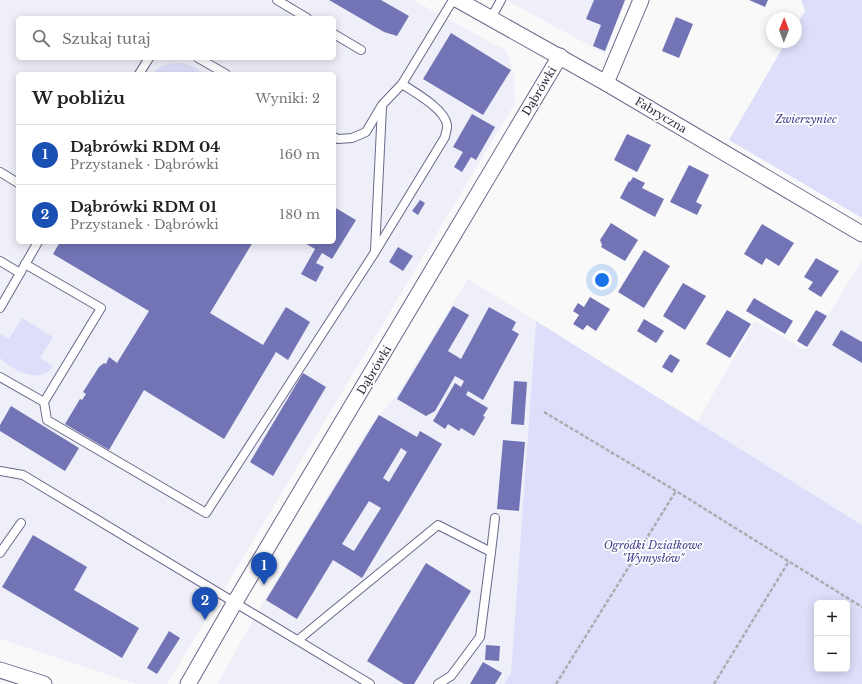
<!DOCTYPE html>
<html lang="pl">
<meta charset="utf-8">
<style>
body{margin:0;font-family:"Libre Baskerville",serif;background:#f2f2f2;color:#202124}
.controls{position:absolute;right:12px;bottom:12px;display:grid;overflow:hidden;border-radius:6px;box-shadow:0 2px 10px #0003}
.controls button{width:36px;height:36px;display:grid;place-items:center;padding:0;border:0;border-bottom:1px solid #e0e0e0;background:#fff;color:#202124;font:20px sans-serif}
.compass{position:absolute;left:766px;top:12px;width:36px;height:36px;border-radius:50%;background:#fff;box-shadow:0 2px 10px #0003;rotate:1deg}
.you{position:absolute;left:602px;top:280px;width:14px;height:14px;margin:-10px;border:3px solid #fff;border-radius:50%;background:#1a73e8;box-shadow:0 0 0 6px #1a73e833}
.badge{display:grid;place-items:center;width:26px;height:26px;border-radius:50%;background:#645d2a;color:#fff;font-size:13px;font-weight:700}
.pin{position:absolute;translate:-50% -33px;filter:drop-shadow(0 1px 2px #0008)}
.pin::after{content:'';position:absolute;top:21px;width:14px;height:12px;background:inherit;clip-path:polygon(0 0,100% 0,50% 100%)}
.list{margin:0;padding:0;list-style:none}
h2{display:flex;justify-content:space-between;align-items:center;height:52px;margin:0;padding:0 16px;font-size:17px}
h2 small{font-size:13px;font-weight:400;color:#757577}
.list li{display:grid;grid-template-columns:26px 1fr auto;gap:12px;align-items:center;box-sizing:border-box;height:60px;padding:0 16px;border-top:1px solid #e0e0e0}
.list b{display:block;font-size:15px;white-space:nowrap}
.list p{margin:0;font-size:13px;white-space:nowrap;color:#757577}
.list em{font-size:13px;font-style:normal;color:#757577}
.icon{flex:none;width:22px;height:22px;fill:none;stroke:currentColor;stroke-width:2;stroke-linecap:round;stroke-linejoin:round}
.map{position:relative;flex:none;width:862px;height:684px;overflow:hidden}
.search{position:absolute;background:#fff;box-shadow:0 2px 10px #0003;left:16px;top:16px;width:320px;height:44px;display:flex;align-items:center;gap:10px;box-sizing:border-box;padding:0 14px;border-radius:6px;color:#757577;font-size:15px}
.panel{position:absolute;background:#fff;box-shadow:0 2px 10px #0003;left:16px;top:72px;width:320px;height:172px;border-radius:6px}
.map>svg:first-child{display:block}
.built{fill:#eeeff8;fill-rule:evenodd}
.green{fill:#dddffa;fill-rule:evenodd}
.building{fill:#7374b5;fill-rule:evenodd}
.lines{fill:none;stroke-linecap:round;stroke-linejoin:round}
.service-casing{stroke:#676989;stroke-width:10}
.minor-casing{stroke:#676989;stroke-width:17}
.path{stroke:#acacb2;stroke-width:2.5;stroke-dasharray:4 2;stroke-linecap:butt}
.service{stroke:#fff;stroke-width:8}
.minor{stroke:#fff;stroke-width:15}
.labels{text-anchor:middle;stroke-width:3.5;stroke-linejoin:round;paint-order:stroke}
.street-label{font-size:11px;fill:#2d2e3c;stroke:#fff}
.park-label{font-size:11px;font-style:italic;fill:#454090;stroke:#fff}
</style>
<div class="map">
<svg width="862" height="684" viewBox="0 0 862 684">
<rect width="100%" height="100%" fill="#f9f9f9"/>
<g class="built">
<path d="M0,0H413L505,50L509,56L514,76L515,103L167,684H136L0,639ZM18,18H334V58H18ZM18,74H334V242H18Z"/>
<path d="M506,0H626L605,54Z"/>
<path d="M862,261V525L697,422L755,321L806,350Z"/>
<path d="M468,279L536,321L511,673L504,684H217L264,601L368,429L397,395Z"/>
</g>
<g class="green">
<path d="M801,0H862V218L729,140L786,42H796V26L805,11Z"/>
<path d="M177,63C189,63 196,68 205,74H153C159,65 168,64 177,63Z"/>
<path d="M22,318L53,337L40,358L53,366C41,386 12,370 0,358V334L9,339Z"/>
<path d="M536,321L862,525V684H504L511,673ZM817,603H847V669H817Z"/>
</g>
<g class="building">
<path d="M329,0H381L409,16L397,36L384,32Z"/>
<path d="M594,0H625L605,51L593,46L601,25L586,19Z"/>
<path d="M749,0H768L765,7Z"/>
<path d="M676,17L693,24L679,58L662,51Z"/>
<path d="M451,33L511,70L483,115L423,79Z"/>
<path d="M472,114L495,127L476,160L471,157L462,172L454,167L463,152L453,147Z"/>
<path d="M627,134L651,145L637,172L614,160Z"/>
<path d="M689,165L709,175L696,202L702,205L697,215L670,202Z"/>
<path d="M633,177L645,183L642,188L664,199L655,217L620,198L629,181L630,182Z"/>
<path d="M420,200L425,203L418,215L412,211Z"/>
<path d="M334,207L356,220L332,259L322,253L316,263L324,267L316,282L301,274L315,249L303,242H334Z"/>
<path d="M611,223L638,240L625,261L601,247L602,245L600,240Z"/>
<path d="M762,224L794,243L779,266L766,258L762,265L744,254Z"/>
<path d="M60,242H253L210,313L263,345L286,307L310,322L288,360L276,352L224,439L144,390L109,450L65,424L80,399L82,400L86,394L83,392L99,367L104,363L106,364L109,357L117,363L149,311L53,254Z"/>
<path d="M398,247L413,256L403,271L389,262Z"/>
<path d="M644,250L670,266L644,308L618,292Z"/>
<path d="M816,258L839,271L821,297L808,289L813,282L804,277Z"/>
<path d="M683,283L706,296L685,330L663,316Z"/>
<path d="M590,297L610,309L596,331L587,325L583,330L573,324L579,315L573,311L578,303L584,307Z"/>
<path d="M754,298L793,321L785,334L746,311Z"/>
<path d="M453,306L469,315L448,351L461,359L489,307L516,322L512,330L519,334L483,400L468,391L466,395L488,408L483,416L485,417L474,436L461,428L459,431L448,424L445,429L433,421L455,383L461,387L464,381L455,376L435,411L426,416L397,399Z"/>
<path d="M727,310L751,324L730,358L706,344Z"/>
<path d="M816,310L827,316L807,347L797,341Z"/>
<path d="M644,319L664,331L656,343L637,331Z"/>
<path d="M841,330L862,342V363L832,345Z"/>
<path d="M670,354L680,360L672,373L662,367Z"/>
<path d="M303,373L326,387L273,476L250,462Z"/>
<path d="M514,381L527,382L524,425L511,424Z"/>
<path d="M11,406L79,448L65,471L0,431V425Z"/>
<path d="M379,415L417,437L420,431L442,444L362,578L333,560L297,619L266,600ZM401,448L407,452L389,482L383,478ZM369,501L381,508L354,551L342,544Z"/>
<path d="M503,440L525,442L519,511L497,509Z"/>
<path d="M33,535L87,567L74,590L139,628L122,658L2,587Z"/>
<path d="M426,563L471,591L414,684H404L367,661Z"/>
<path d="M169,631L180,638L157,674L147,668Z"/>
<path d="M486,645L500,646L499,661L485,660Z"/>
<path d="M483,662L502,673L495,684H470Z"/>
</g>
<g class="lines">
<defs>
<g id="service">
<path d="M277,0L307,18"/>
<path d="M491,18L501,0"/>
<path d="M334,34L361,50"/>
<path d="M198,58L226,74"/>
<path d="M139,74L149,58"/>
<path d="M334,137L338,139L352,138L366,132L382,105L402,84L453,0"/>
<path d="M0,172L18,183"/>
<path d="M375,251L382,107"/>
<path d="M0,261L20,273"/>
<path d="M25,264L101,308L44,402"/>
<path d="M0,308L38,242"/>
<path d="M0,377L44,402L47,420L206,513L375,252L445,137C445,134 448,128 447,125C445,109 414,92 402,84"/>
<path d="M0,471L23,475L370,684"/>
<path d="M491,552L495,518"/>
<path d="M0,553L21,523"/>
<path d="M298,640L438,525L491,552L480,637L451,676L438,684"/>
</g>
<g id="minor">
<path d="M458,0L606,83L862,234"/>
<path d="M606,83L641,0"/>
<path d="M0,670L44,684"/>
<path d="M188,684L235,602L560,56"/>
</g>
</defs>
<use href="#service" class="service-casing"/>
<use href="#minor" class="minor-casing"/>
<g class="path">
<path d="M544,412L676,491L862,607"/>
<path d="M556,684L676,491"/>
<path d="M714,684L789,561"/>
</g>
<use href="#service" class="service"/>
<use href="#minor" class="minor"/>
</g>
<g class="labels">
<g class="street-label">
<text transform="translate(539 91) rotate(-59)" y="4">Dąbrówki</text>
<text transform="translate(661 115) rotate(31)" y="4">Fabryczna</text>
<text transform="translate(374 370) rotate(-59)" y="4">Dąbrówki</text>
</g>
<g class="park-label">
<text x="806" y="123">Zwierzyniec</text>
<text x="653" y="549">Ogródki Działkowe<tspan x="653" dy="13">"Wymysłów"</tspan></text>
</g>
</g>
</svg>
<div class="controls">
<button>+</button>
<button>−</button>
</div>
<svg class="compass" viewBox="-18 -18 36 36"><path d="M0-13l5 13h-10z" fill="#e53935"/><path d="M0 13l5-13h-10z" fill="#757577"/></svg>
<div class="you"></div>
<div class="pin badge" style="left:264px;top:585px;background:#1a4fb4">1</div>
<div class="pin badge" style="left:205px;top:620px;background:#1a4fb4">2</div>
<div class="search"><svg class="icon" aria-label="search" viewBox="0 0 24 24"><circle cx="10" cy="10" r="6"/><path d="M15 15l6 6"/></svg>Szukaj tutaj</div>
<section class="panel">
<h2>W pobliżu<small>Wyniki: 2</small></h2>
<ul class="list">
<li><span class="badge" style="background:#1a4fb4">1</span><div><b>Dąbrówki RDM 04</b><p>Przystanek · Dąbrówki</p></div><em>160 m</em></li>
<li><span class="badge" style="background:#1a4fb4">2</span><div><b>Dąbrówki RDM 01</b><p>Przystanek · Dąbrówki</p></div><em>180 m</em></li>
</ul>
</section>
</div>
